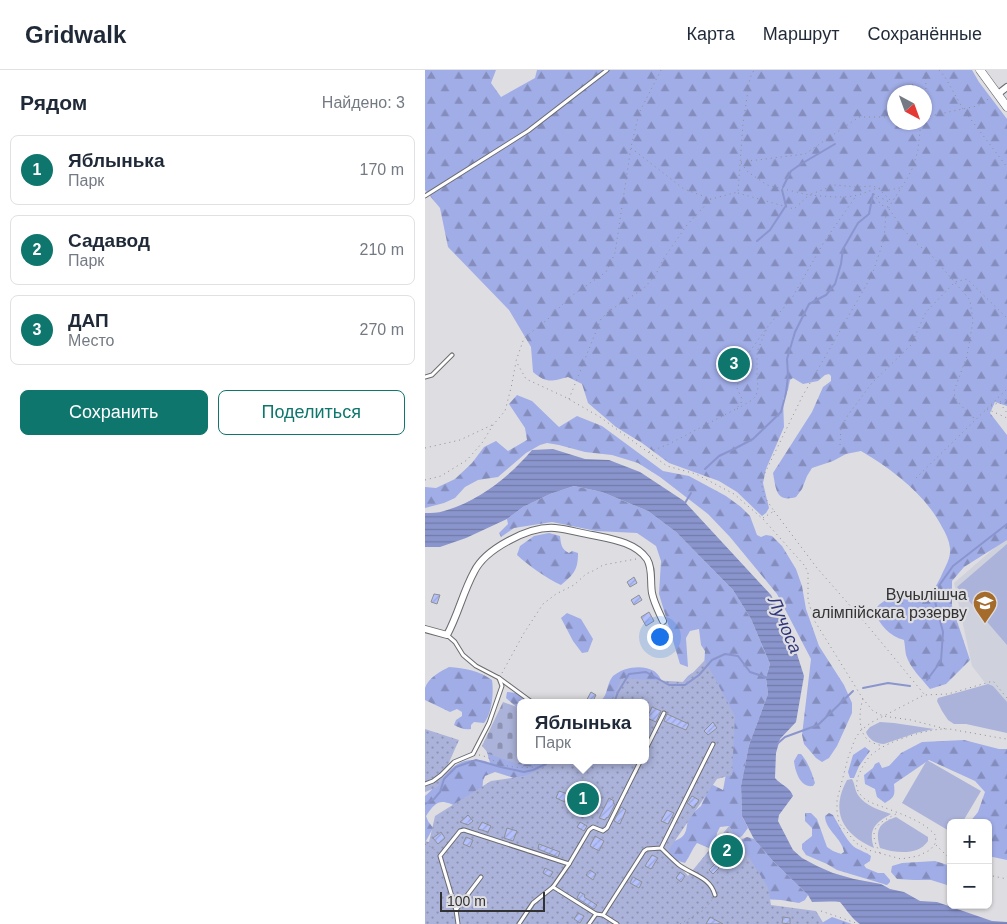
<!DOCTYPE html>
<html lang="ru">
<meta charset="utf-8">
<style>
body{margin:0;font-family:Helvetica,sans-serif;background:#f6f6f7;color:#1f2937}
.controls{position:absolute;right:15px;bottom:15px;display:grid;overflow:hidden;border-radius:8px;box-shadow:0 1px 4px #0004}
.controls button{width:45px;height:45px;display:grid;place-items:center;padding:0;border:0;border-bottom:1px solid #e0e1e3;background:#fff;color:#1f2937;font:25px sans-serif}
.compass{position:absolute;left:462px;top:15px;width:45px;height:45px;border-radius:50%;background:#fff;box-shadow:0 1px 4px #0004;rotate:139deg}
.scale{position:absolute;left:15px;bottom:12px;width:105px;box-sizing:border-box;padding-left:5px;border:2px solid #323233;border-top:0;font-size:14px;line-height:18px;white-space:nowrap;color:#323233;-webkit-text-stroke:4px #dedee2;paint-order:stroke}
.you{position:absolute;left:234px;top:566px;width:18px;height:18px;margin:-12px;border:4px solid #fff;border-radius:50%;background:#1a73e8;box-shadow:0 0 0 8px #1a73e833}
.badge{display:grid;place-items:center;width:32px;height:32px;border-radius:50%;background:#0f766e;color:#fff;font-size:16px;font-weight:700}
.pin{position:absolute;translate:-50% -50%;border:2px solid #fff;box-shadow:0 1px 5px #0006}
.popup{position:absolute;left:92px;top:629px;width:132px;height:65px;box-sizing:border-box;display:grid;place-content:center;border-radius:8px;background:#fff;filter:drop-shadow(0 1px 4px #0005);font-size:16px;white-space:nowrap;color:#747a83}
.popup b{font-size:19px;color:#1f2937}
.popup::after{content:'';position:absolute;left:50%;top:100%;margin-left:-10px;border:10px solid transparent;border-top-color:#fff}
.list{margin:0;padding:0;list-style:none}
h2{display:flex;justify-content:space-between;align-items:center;height:65px;margin:0;padding:0 20px;font-size:21px}
h2 small{font-size:16px;font-weight:400;color:#747a83}
.list li{display:grid;grid-template-columns:32px 1fr auto;gap:15px;align-items:center;box-sizing:border-box;height:70px;margin:0 10px 10px;padding:0 10px;border:1px solid #e0e1e3;border-radius:8px}
.list b{display:block;font-size:19px;white-space:nowrap}
.list p{margin:0;font-size:16px;white-space:nowrap;color:#747a83}
.list em{font-size:16px;font-style:normal;color:#747a83}
.actions{display:flex;gap:10px;padding:15px 20px}
.actions a{flex:1;padding:11px 0;border:1px solid #0f766e;border-radius:8px;text-align:center;font-size:18px;color:#0f766e}
.actions .main{background:#0f766e;color:#fff}
.map{position:relative;flex:none;width:582px;height:854px;overflow:hidden}
header{display:flex;align-items:center;gap:30px;box-sizing:border-box;height:70px;padding:0 25px;background:#fff;border-bottom:1px solid #e0e1e3}
header strong{font-size:24px}
nav{display:flex;gap:28px;margin-inline-start:auto;font-size:18px}
main{display:flex}
aside{flex:1;background:#fff}
.map>svg:first-child{display:block}
.built{fill:#cfd2dc}
.grass{fill:#abb3da}
.forest{fill:url(#forest-firs);fill-rule:evenodd}
.cemetery{fill:url(#cemetery-stones)}
.garden{fill:url(#garden-dots)}
.water{fill:url(#water-rules)}
.lines{fill:none;stroke-linecap:round;stroke-linejoin:round}
.stream{stroke:#8a95ce;stroke-width:2}
.building{fill:url(#building-hatch);stroke:#8f9093}
.service-casing{stroke:#6a6b6e;stroke-width:5}
.minor-casing{stroke:#6a6b6e;stroke-width:8}
.tertiary-casing{stroke:#6a6b6e;stroke-width:9}
.path{stroke:#8f8f92;stroke-width:1;stroke-dasharray:1 4;stroke-linecap:butt}
.service{stroke:#fff;stroke-width:3}
.minor{stroke:#fff;stroke-width:6}
.tertiary{stroke:#fff;stroke-width:8}
.labels{text-anchor:middle;stroke-width:4.5;stroke-linejoin:round;paint-order:stroke}
.poi-label{font-size:16px;fill:#323233;stroke:#dedee2;text-anchor:end}
.water-label{font-size:18px;font-style:italic;fill:#30367b;stroke:#dedee2}
</style>
<header>
<strong>Gridwalk</strong>
<nav><a>Карта</a><a>Маршрут</a><a>Сохранённые</a></nav>
</header>
<main>
<aside>
<h2>Рядом<small>Найдено: 3</small></h2>
<ul class="list">
<li><span class="badge">1</span><div><b>Яблынька</b><p>Парк</p></div><em>170 m</em></li>
<li><span class="badge">2</span><div><b>Садавод</b><p>Парк</p></div><em>210 m</em></li>
<li><span class="badge">3</span><div><b>ДАП</b><p>Место</p></div><em>270 m</em></li>
</ul>
<div class="actions"><a class="main">Сохранить</a><a>Поделиться</a></div>
</aside>
<div class="map">
<svg width="582" height="854" viewBox="0 0 582 854">
<defs>
<pattern id="forest-firs" width="22" height="20" patternUnits="userSpaceOnUse" patternTransform="scale(1.25)"><rect width="22" height="20" fill="#a1ade7"/><path d="M5 1l3.5 6h-7zM16 11l3.5 6h-7z" fill="#848dbc"/></pattern>
<pattern id="cemetery-stones" width="16" height="16" patternUnits="userSpaceOnUse" patternTransform="scale(1.25)"><rect width="16" height="16" fill="#abb3da"/><path d="M2 7V4a2 2 0 0 1 4 0v3zM10 15v-3a2 2 0 0 1 4 0v3z" fill="#8c92b1"/></pattern>
<pattern id="garden-dots" width="8" height="8" patternUnits="userSpaceOnUse" patternTransform="scale(1.25)"><rect width="8" height="8" fill="#abb3da"/><path d="M2 2h.1M6 6h.1" fill="none" stroke="#8c92b1" stroke-width="1.8" stroke-linecap="round"/></pattern>
<pattern id="water-rules" width="6" height="5" patternUnits="userSpaceOnUse" patternTransform="scale(1.25)"><rect width="6" height="5" fill="#8a95ce"/><path d="M0 2.5h6" fill="none" stroke="#717aa8"/></pattern>
<pattern id="building-hatch" width="6" height="6" patternUnits="userSpaceOnUse" patternTransform="scale(1.25)"><rect width="6" height="6" fill="#b4c0fc"/><path d="M-1 1l2-2M0 6l6-6M5 7l2-2" fill="none" stroke="#9ba5d8"/></pattern>
</defs>
<rect width="100%" height="100%" fill="#dedee2"/>
<path class="built" d="M582,467V641L547,596L529,513Z"/>
<g class="grass">
<path d="M582,474V575L532,517Z"/>
<path d="M563,614L568,616L582,632V663L541,654H529L523,650L517,641L512,631L513,628Z"/>
<path d="M455,652L469,653L509,659L491,663L459,674C451,674 443,669 441,662L445,657Z"/>
<path d="M502,690L556,721L537,753H526V762L477,733Z"/>
<path d="M427,709C430,714 430,721 433,725C440,736 455,740 466,744C450,753 443,759 449,778C417,764 405,741 422,710Z"/>
<path d="M471,747L503,767V771C493,786 470,783 455,778C450,761 453,753 471,747Z"/>
</g>
<g class="forest">
<path d="M0,0H71L66,13L76,27L110,8L112,0H547L554,12L582,49V336L570,332L565,343L582,365V470L539,497L527,511V536L545,590L521,614L505,619C497,609 485,598 481,585C480,580 480,575 479,570C464,566 455,555 449,541C466,517 482,536 499,528C508,523 513,513 517,504C521,496 526,487 525,478C524,470 521,464 517,457C500,424 468,400 436,381L421,384L408,391L387,398L382,406L377,419L371,427C351,433 351,419 348,403L387,342L398,317L406,311V306L404,304L400,305L393,311L378,314L368,308L365,310L363,320L358,329L359,357L341,399L338,413L344,438L341,443L337,446L312,422L294,411L244,393L217,373L191,357L163,333L157,314L143,307C127,311 122,314 108,302L106,277L84,240L23,177L15,138L0,120ZM470,22H500V52H470Z"/>
<path d="M92,325L107,331L134,357L152,346L177,356L238,401L264,406L301,426L316,437L325,446L332,465L336,467L341,465L347,466L357,476L371,499L377,516L381,539L394,576L419,615L427,633V643L412,676L404,688L397,692L391,688L379,674L377,665L386,589L352,524L305,467L283,444L235,407L213,393L187,385L160,382L134,375L122,373L115,375L101,383L73,407L53,410L40,417L30,428L19,433L0,438V417L11,418L30,409L47,393L59,377L71,371L83,381L102,370L100,358L84,334Z"/>
<path d="M149,416L177,422L223,441L251,462L308,520L326,549L345,594L341,608L343,624L324,675L316,716L317,746L323,758L317,766L311,769L304,756L295,757L292,763L290,777L286,779L272,773C267,779 265,786 260,793L250,790L240,778L244,773C261,767 261,765 263,747L276,736L283,719L286,714L298,720L301,704L300,633H173C175,631 177,630 179,627C183,621 182,613 188,606C198,597 218,594 229,601C235,605 237,612 240,618L252,619C256,615 259,610 263,606C267,602 274,601 279,598L280,581L276,575L274,559L265,561L261,568L263,597L255,594L234,524L236,491L231,476L212,463L171,461L127,452L89,458L76,467L74,463L83,454L82,449L98,437L125,424Z"/>
<path d="M124,463L135,466C136,474 136,479 144,483L147,481L153,483C153,500 149,504 136,515C121,508 104,496 92,485L95,476L109,466Z"/>
<path d="M142,543L156,549L168,569L163,582L157,583L148,571L136,548Z"/>
<path d="M24,597C40,598 55,601 67,610C69,622 67,644 59,653L49,652L46,655V659C39,660 35,658 29,655L31,650L37,646V642L32,639L25,642L0,630C0,627 0,621 0,618C3,608 16,601 24,597Z"/>
<path d="M82,622L91,623L104,633H96L95,640L81,628Z"/>
<path d="M65,666L96,690H131L123,702L89,708L70,702L60,706L58,711L57,724L35,738C17,730 13,728 1,746L3,751L8,758L1,771H0V726C16,713 26,689 49,690C55,690 59,690 65,693L59,671Z"/>
<path d="M539,670L574,679H582V790L563,786V753H544L553,742L560,722L550,711L504,690L469,714C470,725 470,727 460,733L452,727L450,719L440,714L439,705L448,698L450,694L454,692L457,698L464,696L476,683L497,672Z"/>
<path d="M440,677L445,681L434,696L429,708H425L423,702L428,685Z"/>
<path d="M373,684H376C383,692 387,703 390,713L388,716C375,718 370,701 369,691Z"/>
<path d="M380,743H386L392,749L402,777L408,781L416,784L419,782C417,768 400,760 400,746L404,743L408,745C414,755 420,768 428,776C433,780 441,782 446,786L445,791L439,795L441,798L453,803H459L465,810V812L462,815L412,800L402,794L381,785L377,779V774L387,766V758L380,751Z"/>
<path d="M322,767L329,769L347,790L383,825L380,830L374,833L356,830L337,829L312,779L317,769Z"/>
<path d="M510,791L526,796V814L522,815L506,810H489L472,809L466,802L467,796L477,793Z"/>
<path d="M407,847L427,854H395Z"/>
</g>
<path class="cemetery" d="M78,632L95,638L96,690H116L108,695L92,694L64,684L57,676Z"/>
<g class="garden">
<path d="M280,590L310,646L307,705L292,709L243,781L263,806L304,756L343,817L346,835L391,841L399,854H0V771L4,772L10,746L66,711L100,706L122,695L126,690H220V633H185L197,608L259,612Z"/>
<path d="M0,659L34,670L13,717L0,722Z"/>
</g>
<path class="water" d="M128,379L160,389L184,390L215,402L259,431L346,525L365,562L379,606L371,652L355,669L351,683L350,708C356,715 365,717 368,726L354,745L353,751L368,780L377,788L392,796L408,803L429,809L456,814L465,819L479,822L495,831L512,832L567,851L582,852V854H435C426,848 422,840 415,832C405,831 396,832 387,832L383,825L347,790L329,769L317,746L316,716L324,675L343,624L341,608L345,594L326,549L308,520L251,462L223,441L177,422L149,416L125,424L98,437L82,449L41,468L15,477H0V443C6,443 13,443 19,441C54,431 84,407 107,380Z"/>
<g class="lines">
<g class="stream">
<path d="M358,117L366,101L376,94L410,74"/>
<path d="M357,120L361,136"/>
<path d="M332,171L345,160L360,137"/>
<path d="M280,399L294,386L309,379L328,369L356,342L361,323L363,306L362,289L370,262L384,234L401,225L410,214L416,194L418,179L433,153L444,144L448,124"/>
<path d="M260,433L266,423"/>
<path d="M502,610L516,591L518,562L508,524L528,496L582,454"/>
<path d="M438,618L463,613L485,616"/>
<path d="M189,633L193,622L204,604L221,602L244,615H260L274,605L287,590L300,584L313,586L325,602L343,608"/>
<path d="M352,674L360,667L393,655L428,621"/>
<path d="M0,734L9,729L15,722L19,709L31,697L51,690L76,697L99,702L108,700L121,694L124,690"/>
</g>
</g>
<g class="building">
<path d="M209,507L212,513L205,517L202,512Z"/>
<path d="M9,524L15,525L12,534L6,532Z"/>
<path d="M214,525L217,530L209,535L206,530Z"/>
<path d="M224,542L229,551L221,556L216,547Z"/>
<path d="M236,564L240,569L231,574L228,569Z"/>
<path d="M166,622L171,625L167,633H160Z"/>
<path d="M227,637L236,641L231,652L222,648Z"/>
<path d="M242,644L264,654L261,660L239,651Z"/>
<path d="M288,652L292,658L283,665L279,661Z"/>
<path d="M134,721L143,724L140,732L131,728Z"/>
<path d="M267,726L274,730L269,738L262,733Z"/>
<path d="M184,728L189,731L188,733L190,734L183,748L182,747L180,750L174,748Z"/>
<path d="M196,737L201,740L195,754L189,751Z"/>
<path d="M242,740L249,743L243,754L236,751Z"/>
<path d="M43,745L48,751L43,755L35,752Z"/>
<path d="M57,752L66,756L63,762L53,759Z"/>
<path d="M155,752L162,756L159,761L152,757Z"/>
<path d="M82,758L92,761L88,771L79,768Z"/>
<path d="M16,762L20,768L13,774L8,768Z"/>
<path d="M170,766L179,771L174,781L165,776Z"/>
<path d="M41,767L48,770L45,777L38,774Z"/>
<path d="M114,774L135,782L133,787L113,779Z"/>
<path d="M227,785L233,788L226,799L220,796Z"/>
<path d="M290,794L294,798L288,804L284,800Z"/>
<path d="M120,798L128,802L125,807L118,803Z"/>
<path d="M165,800L171,804L168,810L161,805Z"/>
<path d="M255,802L260,806L256,812L251,808Z"/>
<path d="M208,807L217,812L214,818L205,813Z"/>
<path d="M155,822L160,825L159,827L172,835L169,839L152,828Z"/>
<path d="M153,843L159,846L155,853L149,849Z"/>
<path d="M285,847L298,854H281Z"/>
<path d="M358,847L365,848V854L357,853Z"/>
</g>
<g class="lines">
<defs>
<g id="service">
<path d="M0,126L103,61L182,0"/>
<path d="M0,307L7,305L27,285"/>
<path d="M22,565L30,572L38,585L51,596L74,608L108,633"/>
<path d="M220,681L239,643"/>
<path d="M0,714L8,711L16,705L29,692L48,684L64,653L77,616L74,608"/>
<path d="M236,778C242,784 248,790 254,795C268,805 285,807 290,825"/>
<path d="M128,817L171,844L178,845L192,854"/>
<path d="M31,840L56,807"/>
<path d="M178,845L219,781L222,779L236,778L288,674"/>
<path d="M33,854L31,840L15,786L35,761L39,760L144,794"/>
<path d="M94,854L108,833L128,817L144,794L164,760L168,757L178,761L182,758L216,690"/>
<path d="M164,854L171,844"/>
</g>
<g id="minor">
<path d="M573,24L582,17"/>
<path d="M0,559L22,565C33,545 38,522 49,502C60,479 104,456 130,458C142,459 155,463 167,465C186,469 210,472 222,489C228,499 225,512 227,523C229,533 234,542 238,551"/>
</g>
<path id="tertiary" d="M555,0L582,37"/>
</defs>
<use href="#service" class="service-casing"/>
<use href="#minor" class="minor-casing"/>
<use href="#tertiary" class="tertiary-casing"/>
<g class="path">
<path d="M236,0L214,43L206,77L190,183L181,202L145,227L123,249L99,268L91,291L101,309L140,327L175,347L242,396L271,404L309,424L338,449L380,496L383,503V530L389,550L438,629L448,641L458,646L486,650L521,659"/>
<path d="M514,0L520,7L538,39L582,97"/>
<path d="M500,34L501,17L500,0"/>
<path d="M500,47L552,36L565,28"/>
<path d="M206,78L259,119L286,129L313,122L318,53L325,8L329,0"/>
<path d="M316,92L380,84L434,47H470"/>
<path d="M316,93L323,102L342,115L384,125L410,115L432,117L448,116L453,118L464,120L475,118"/>
<path d="M313,123L369,139L384,125C400,126 417,129 433,125C440,123 446,120 453,118L466,131"/>
<path d="M463,137L456,135L449,124L462,131L465,132"/>
<path d="M464,139L478,159L491,173L508,187L545,230L548,251L542,286L529,321L530,328L546,347L552,348"/>
<path d="M144,329L176,249L184,241L218,219L230,206L239,188L262,155L286,129"/>
<path d="M575,333L582,343"/>
<path d="M566,336L582,329"/>
<path d="M312,339L327,330L331,326L333,318L332,306V282L342,258"/>
<path d="M562,339L582,348"/>
<path d="M415,375L416,358L423,345L447,313L486,275L501,242L530,212L542,209L582,248"/>
<path d="M0,378L35,370L67,355"/>
<path d="M224,382L244,374L311,339L316,333L317,329L312,318L316,299L325,281L344,255L367,228L399,172L431,126"/>
<path d="M491,408L582,319"/>
<path d="M0,410L16,406L42,390L57,373L68,355L80,341L86,318L91,292"/>
<path d="M349,441L392,498L442,555L499,624"/>
<path d="M338,448L349,441L339,426L336,411L377,327L447,205L459,169L461,143L467,132L482,109L488,97L493,80L496,52"/>
<path d="M77,603L99,563L118,534L131,524L149,515L161,504L170,500L178,495L211,489"/>
<path d="M582,628L568,611L523,624L499,625L447,652L436,660L430,669L423,688L412,730V741L414,753L422,762L431,773L443,780L476,789L493,786L505,780L510,774L511,766C499,751 476,744 458,737C450,734 441,732 435,724C429,717 432,708 436,700C439,693 444,686 450,682C463,671 505,658 522,659C528,659 534,661 541,662C554,664 568,667 582,669"/>
<path d="M438,629C434,640 433,660 442,669C445,673 452,674 457,676"/>
<path d="M54,685C62,686 68,691 76,694C87,698 99,698 111,697"/>
<path d="M0,774L8,778L11,782"/>
<path d="M511,775L526,790"/>
<path d="M455,783C442,759 451,754 473,743"/>
<path d="M563,805L582,809"/>
<path d="M396,841L434,854"/>
<path d="M255,854L279,840L287,830"/>
</g>
<use href="#service" class="service"/>
<use href="#minor" class="minor"/>
<use href="#tertiary" class="tertiary"/>
</g>
<defs>
<symbol id="university-pin" viewBox="-11 -11 22 30"><path d="M0 17L-7.5 6A9.5 9.5 0 1 1 7.5 6Z" fill="#a46b2a" stroke="#dedee2"/><path d="M0-5L7-2L0 1L-7-2ZM-4 1L0 2.5L4 1V4Q0 6-4 4Z" fill="#fff"/></symbol>
</defs>
<g fill-rule="evenodd">
<use href="#university-pin" x="546" y="519" width="28" height="38"/>
</g>
<g class="labels">
<g class="poi-label">
<text x="542" y="530">Вучылішча<tspan x="542" dy="18">алімпійскага рэзерву</tspan></text>
</g>
<g class="water-label">
<text transform="translate(360 555) rotate(67)" y="6">Лучоса</text>
</g>
</g>
</svg>
<div class="controls">
<button>+</button>
<button>−</button>
</div>
<svg class="compass" viewBox="-18 -18 36 36"><path d="M0-13l5 13h-10z" fill="#e53935"/><path d="M0 13l5-13h-10z" fill="#747a83"/></svg>
<div class="scale">100 m</div>
<div class="you"></div>
<div class="pin badge" style="left:158px;top:729px">1</div>
<div class="popup"><b>Яблынька</b>Парк</div>
<div class="pin badge" style="left:302px;top:781px">2</div>
<div class="pin badge" style="left:309px;top:294px">3</div>
</div>
</main>
